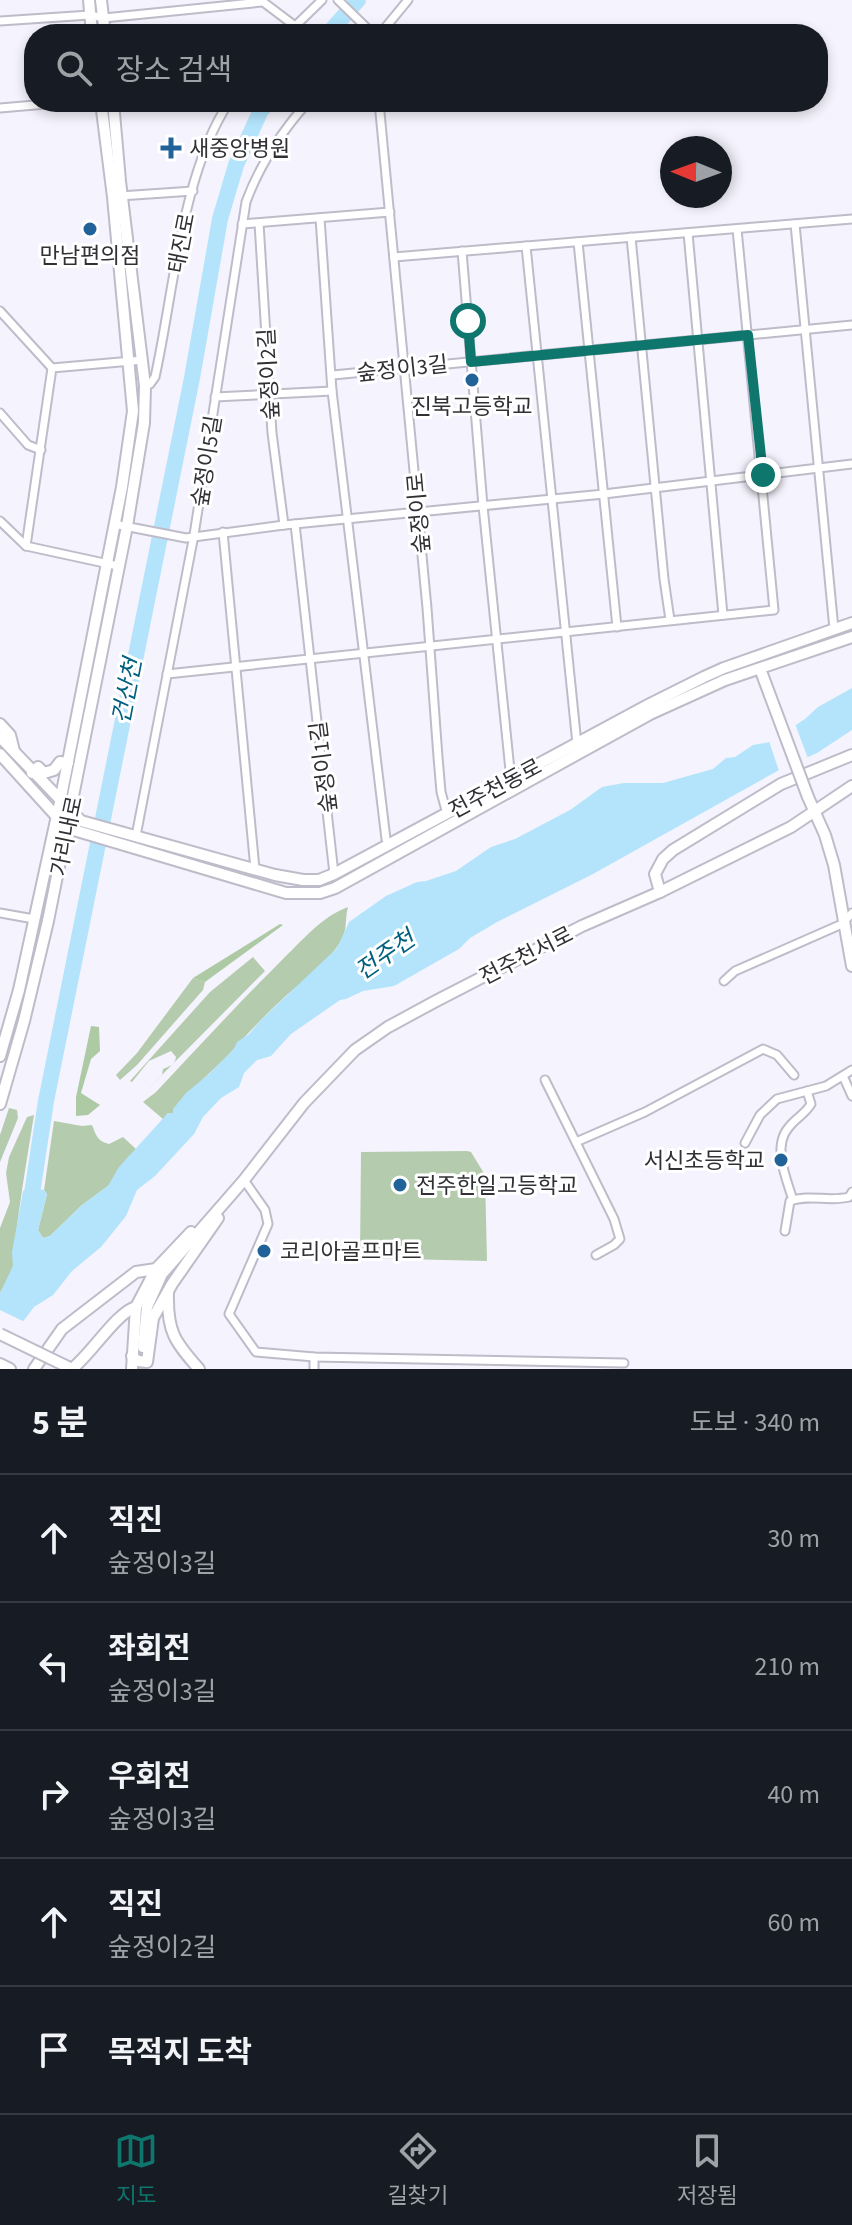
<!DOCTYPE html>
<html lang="ko">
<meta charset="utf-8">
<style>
body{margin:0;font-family:"Source Sans 3","Noto Sans KR",sans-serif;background:#242831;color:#f1f3f6}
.compass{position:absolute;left:660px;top:136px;width:72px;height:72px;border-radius:50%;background:#171b24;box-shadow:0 4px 12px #0003;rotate:271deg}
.stop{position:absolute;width:24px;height:24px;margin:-18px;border:6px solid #0f766e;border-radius:50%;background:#fff}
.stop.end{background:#0f766e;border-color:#fff;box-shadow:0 2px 8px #0008}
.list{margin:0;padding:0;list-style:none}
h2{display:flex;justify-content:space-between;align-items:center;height:104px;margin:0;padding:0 32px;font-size:34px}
h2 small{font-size:26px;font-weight:400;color:#9ea1a6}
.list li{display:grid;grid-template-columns:52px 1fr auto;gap:24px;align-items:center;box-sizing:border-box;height:128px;padding:0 32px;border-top:2px solid #363941}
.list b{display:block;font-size:30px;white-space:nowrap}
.list p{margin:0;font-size:26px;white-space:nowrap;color:#9ea1a6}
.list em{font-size:26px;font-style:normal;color:#9ea1a6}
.icon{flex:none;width:44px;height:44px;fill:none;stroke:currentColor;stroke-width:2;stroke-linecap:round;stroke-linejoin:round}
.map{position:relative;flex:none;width:852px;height:1369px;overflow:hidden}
.search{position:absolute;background:#171b24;box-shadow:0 4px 12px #0003;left:24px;right:24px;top:24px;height:88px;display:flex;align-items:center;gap:20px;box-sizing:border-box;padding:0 28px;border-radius:32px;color:#9ea1a6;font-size:30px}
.sheet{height:744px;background:#171b24}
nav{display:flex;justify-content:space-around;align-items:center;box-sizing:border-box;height:112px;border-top:2px solid #363941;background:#171b24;font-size:22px;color:#9ea1a6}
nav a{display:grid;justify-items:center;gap:4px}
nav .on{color:#0f766e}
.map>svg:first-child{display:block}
.green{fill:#b4ccad}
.forest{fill:#adcaa4}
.water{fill:#b3e4fc}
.pier{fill:#f5f3fd}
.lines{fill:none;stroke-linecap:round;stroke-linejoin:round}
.river{stroke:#b3e4fc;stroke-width:16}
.secondary-tunnel{stroke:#ceccd5;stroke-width:10;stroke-dasharray:10 5;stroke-linecap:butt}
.street-casing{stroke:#bebcc9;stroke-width:11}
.secondary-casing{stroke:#bebcc9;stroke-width:14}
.street{stroke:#fff;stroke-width:7}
.secondary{stroke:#fff;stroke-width:10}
.secondary-bridge-casing{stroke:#bebcc9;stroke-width:14;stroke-linecap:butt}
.secondary-bridge{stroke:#fff;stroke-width:10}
.route{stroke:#0f766e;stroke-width:10}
.poi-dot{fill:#216298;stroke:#fff;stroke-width:3}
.labels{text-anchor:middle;stroke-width:6;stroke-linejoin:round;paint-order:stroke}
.poi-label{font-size:22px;fill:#313035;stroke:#fff;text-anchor:start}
.street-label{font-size:22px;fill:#313035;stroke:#fff}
.water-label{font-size:24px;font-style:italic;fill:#00607f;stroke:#fff}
</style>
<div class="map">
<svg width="852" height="1369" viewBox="0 0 852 1369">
<rect width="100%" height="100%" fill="#f5f3fd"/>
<g class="green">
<path d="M348,907C344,922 349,931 337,947C325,965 304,980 288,994C268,1012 249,1032 232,1051C212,1073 189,1088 173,1113H168L163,1119L143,1102L156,1092C197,1048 238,1004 281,961C301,942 322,916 348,907Z"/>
<path d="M253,957L265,971L148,1089L162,1075L163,1069C170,1066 175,1065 176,1057L171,1051L149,1061L132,1082L130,1081L210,992Z"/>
<path d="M193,978L205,982L203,990L137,1065L120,1080L116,1075L137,1053Z"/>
<path d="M9,1108L17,1110L18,1118L0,1162V1135Z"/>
<path d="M34,1115C26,1165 17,1216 13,1265C13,1274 4,1285 0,1293V1228L10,1202L6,1173L9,1157L27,1117Z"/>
<path d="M54,1121L82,1126L92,1125C96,1135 97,1141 109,1144L123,1137L136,1149L108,1186L82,1205L50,1236L43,1238L38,1230L47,1194L44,1190Z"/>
<path d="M467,1151L471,1152L485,1175L487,1261L360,1258L361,1152Z"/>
</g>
<g class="forest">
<path d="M280,924L283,925L205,982L193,978Z"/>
<path d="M91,1026L99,1027L100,1051L91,1059L81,1093L100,1105L88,1115L76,1116V1097Z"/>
</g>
<path class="water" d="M852,688V730L817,753L781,769L593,874L497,922L470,938L459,949L394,986L363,991L346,999L340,1000L291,1034L271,1056L257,1060L244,1073L239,1087L221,1098L203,1117L194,1134L155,1176L137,1190L126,1216L101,1247L72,1271L53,1295L34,1307L0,1352V1293L13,1266L12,1252L23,1191L28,1188L44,1190L47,1194L38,1230L43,1238L50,1236L82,1205L108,1186L119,1167L168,1113H173V1109L186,1093L209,1074L234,1049L237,1042L249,1034L261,1020L337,948L349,922L386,896L417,882L426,881L456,871L491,847L515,839L570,810L602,787L624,783H663L713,769L726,758L735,757L753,745L770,742L805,719L818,707Z"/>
<g class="pier">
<path d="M794,721L809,761L780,774L768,738Z"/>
<path d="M0,1310L27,1323L0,1356Z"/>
</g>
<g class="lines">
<g class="river">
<path d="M328,34L358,0"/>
<path d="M30,1207L46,1101L192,378L220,219L236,165L261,110L269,102"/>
</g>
<path class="secondary-tunnel" d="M142,1369L143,1347"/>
<defs>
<g id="street">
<path d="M338,0L373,34"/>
<path d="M262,1L295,26"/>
<path d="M0,21L90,15L104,18L262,2"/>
<path d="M287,34L322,0"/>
<path d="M380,34L408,0"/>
<path d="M379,102L427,608L438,757L441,792L447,814"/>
<path d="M0,108L70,102"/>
<path d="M120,196L193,191"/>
<path d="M320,218L332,391L386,839L389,845"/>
<path d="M259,223L272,433L284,525"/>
<path d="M242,224L390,212"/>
<path d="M795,224L834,629"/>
<path d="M688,233L723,615"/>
<path d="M631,237L664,579L670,620"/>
<path d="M578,242L617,627"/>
<path d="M526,246L577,744"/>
<path d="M462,251L483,506L511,780"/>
<path d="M394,257L852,219"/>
<path d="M0,311L52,368"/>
<path d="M333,375L852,325"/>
<path d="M145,386L150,384L155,377C174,292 181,175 229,102"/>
<path d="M215,397L332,391"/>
<path d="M0,413L28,445L41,450"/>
<path d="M0,521L26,546"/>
<path d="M114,524L186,538L284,525L604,494L852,464"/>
<path d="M295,524L334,874"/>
<path d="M223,532L255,869"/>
<path d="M118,566L26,546L52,368L143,360"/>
<path d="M167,674L774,610L737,229"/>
<path d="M136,836L194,535L246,202C260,164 281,132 308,102"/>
<path d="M0,913L34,919"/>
<path d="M724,981L735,971L842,924L852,913"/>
<path d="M843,1076L852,1096"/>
<path d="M545,1080L614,1219L620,1239L614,1245L596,1255"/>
<path d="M576,1142L645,1112L763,1049L777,1055L794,1075"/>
<path d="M745,1143L760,1115L777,1099L826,1086L852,1070"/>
<path d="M244,1180L265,1210L268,1224L229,1314L256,1352L314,1357L624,1363"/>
<path d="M793,1200C786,1178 772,1146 789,1127C796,1118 805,1114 811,1104L807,1091"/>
<path d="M785,1231L790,1201C809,1194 829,1202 849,1197L852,1192"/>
<path d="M314,1369V1357"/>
</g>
<g id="secondary">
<path d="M89,0L92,34"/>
<path d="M101,0L105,34"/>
<path d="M0,724L10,735L14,751"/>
<path d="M0,737L81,821L275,875L303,880H319L334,874L650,704L704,677L724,668L852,623"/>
<path d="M0,754L67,828L286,893H320L335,888L650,714L725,680L852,637"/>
<path d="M32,773L38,767L44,773L54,770L60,762L68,763"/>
<path d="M808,797L825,835L834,865L852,966"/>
<path d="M660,892L655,874L663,859L673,850L781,784L852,755"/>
<path d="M0,1056L19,990L60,802L122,487L133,411L113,197L101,102"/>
<path d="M0,1104L24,1021L48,921L127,526L144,423L145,386L120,181L113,102"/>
<path d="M168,1293C167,1331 174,1341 199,1369"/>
<path d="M143,1347L147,1307L162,1274L244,1180L304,1103L355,1050L388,1027L436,1001L582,926L660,892L791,827L852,786"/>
<path d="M132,1356L138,1361L147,1362L153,1318L172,1284L218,1218"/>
<path d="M0,1364L10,1369"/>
<path d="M73,1368C92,1353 117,1312 136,1307"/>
<path d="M34,1369L62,1329L136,1272L156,1269"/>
<path d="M132,1369L136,1307L156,1269L191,1232"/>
</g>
</defs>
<use href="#street" class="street-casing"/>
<use href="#secondary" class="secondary-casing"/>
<use href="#street" class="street"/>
<use href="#secondary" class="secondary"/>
<defs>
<g id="secondary-bridge">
<path d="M762,674L808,797"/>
<path d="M0,1334L68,1367"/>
</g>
</defs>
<use href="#secondary-bridge" class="secondary-bridge-casing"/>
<use href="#secondary-bridge" class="secondary-bridge"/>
</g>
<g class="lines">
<path class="route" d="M468,321L471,362L748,335L763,475"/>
</g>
<g class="poi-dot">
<path d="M167 136h8v8h8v8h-8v8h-8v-8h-8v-8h8z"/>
<circle cx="90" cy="229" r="8"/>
<circle cx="472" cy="380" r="8"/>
<circle cx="781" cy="1160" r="8"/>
<circle cx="400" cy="1185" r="8"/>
<circle cx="264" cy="1251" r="8"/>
</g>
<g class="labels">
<g class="poi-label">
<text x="189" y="156">새중앙병원</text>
<text x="90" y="263" text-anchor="middle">만남편의점</text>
<text x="472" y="414" text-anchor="middle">진북고등학교</text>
<text x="765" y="1168" text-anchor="end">서신초등학교</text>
<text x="416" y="1193">전주한일고등학교</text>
<text x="280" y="1259">코리아골프마트</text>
</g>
<g class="street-label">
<text transform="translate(181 243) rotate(-79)" y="8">태진로</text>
<text transform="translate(402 368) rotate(-6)" y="8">숲정이3길</text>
<text transform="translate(268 374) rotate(-93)" y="8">숲정이2길</text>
<text transform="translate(206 461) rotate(-81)" y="8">숲정이5길</text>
<text transform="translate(418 513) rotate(-95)" y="8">숲정이로</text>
<text transform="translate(323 767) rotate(-97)" y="8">숲정이1길</text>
<text transform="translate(495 788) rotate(-28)" y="8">전주천동로</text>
<text transform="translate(66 836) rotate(-78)" y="8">가리내로</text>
<text transform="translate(526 955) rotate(-27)" y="8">전주천서로</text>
</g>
<g class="water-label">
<text transform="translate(127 691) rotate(-79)" y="8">건산천</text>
<text transform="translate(385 955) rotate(-35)" y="8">전주천</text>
</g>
</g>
</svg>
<svg class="compass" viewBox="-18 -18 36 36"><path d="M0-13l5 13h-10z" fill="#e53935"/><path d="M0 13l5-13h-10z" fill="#9ea1a6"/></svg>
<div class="stop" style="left:468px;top:321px"></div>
<div class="stop end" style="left:763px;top:475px"></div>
<div class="search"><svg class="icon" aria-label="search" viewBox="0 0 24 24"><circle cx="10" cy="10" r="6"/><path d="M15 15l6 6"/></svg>장소 검색</div>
</div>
<section class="sheet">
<h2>5 분<small>도보 · 340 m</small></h2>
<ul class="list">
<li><svg class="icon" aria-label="ahead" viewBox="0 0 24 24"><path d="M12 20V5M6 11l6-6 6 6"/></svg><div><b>직진</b><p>숲정이3길</p></div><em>30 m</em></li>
<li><svg class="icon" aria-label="left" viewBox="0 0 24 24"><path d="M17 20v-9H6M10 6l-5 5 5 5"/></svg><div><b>좌회전</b><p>숲정이3길</p></div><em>210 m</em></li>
<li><svg class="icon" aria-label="right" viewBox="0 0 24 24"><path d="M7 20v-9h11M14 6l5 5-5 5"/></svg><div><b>우회전</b><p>숲정이3길</p></div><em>40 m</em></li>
<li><svg class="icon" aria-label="ahead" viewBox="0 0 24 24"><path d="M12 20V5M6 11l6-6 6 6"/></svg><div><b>직진</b><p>숲정이2길</p></div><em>60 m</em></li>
<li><svg class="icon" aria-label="arrive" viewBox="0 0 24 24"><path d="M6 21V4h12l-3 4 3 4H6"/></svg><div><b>목적지 도착</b></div></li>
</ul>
</section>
<nav>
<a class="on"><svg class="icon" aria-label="map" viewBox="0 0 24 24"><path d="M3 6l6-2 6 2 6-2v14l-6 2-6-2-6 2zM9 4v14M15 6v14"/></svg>지도</a>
<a><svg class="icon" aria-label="directions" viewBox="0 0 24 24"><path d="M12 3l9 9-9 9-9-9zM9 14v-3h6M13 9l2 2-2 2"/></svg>길찾기</a>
<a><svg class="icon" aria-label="saved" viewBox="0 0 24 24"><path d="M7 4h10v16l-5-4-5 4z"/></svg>저장됨</a>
</nav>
